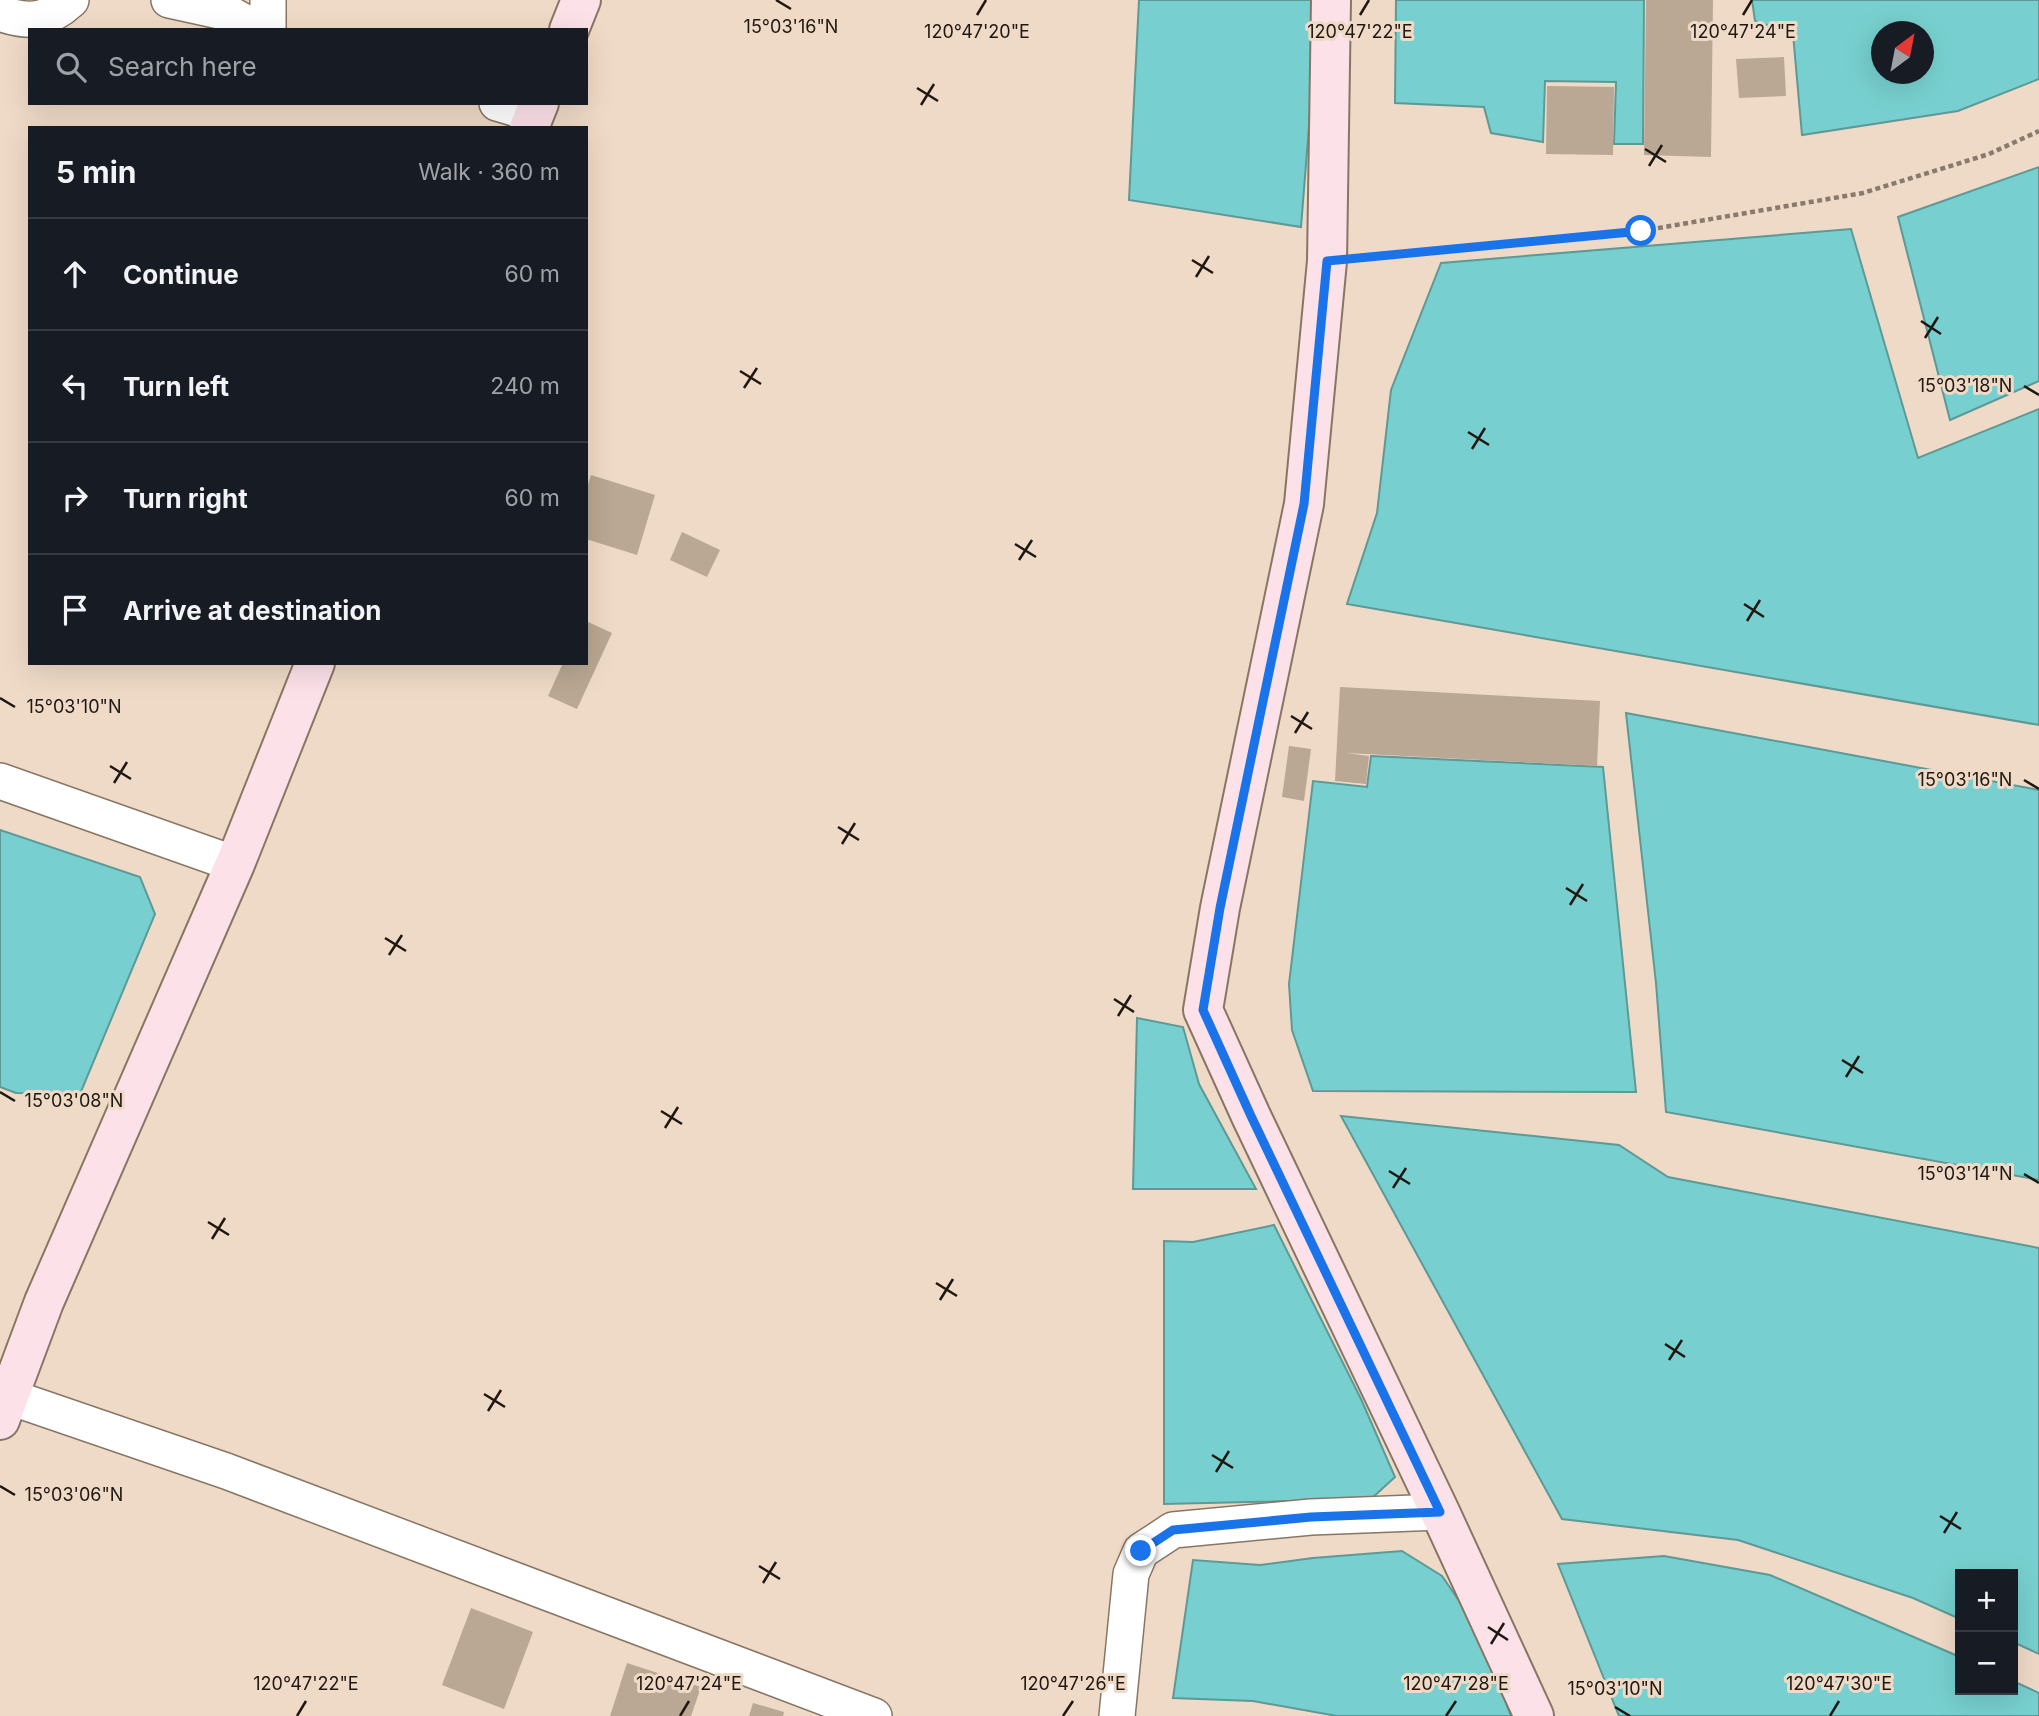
<!DOCTYPE html>
<meta charset="utf-8">
<style>
body{margin:0;font-family:Inter,sans-serif;background:#242831;color:#f1f3f6}
.controls{position:absolute;right:21px;bottom:21px;display:grid;overflow:hidden;border-radius:0px;box-shadow:0 7px 28px #0002}
.controls button{width:63px;height:63px;display:grid;place-items:center;padding:0;border:0;border-bottom:2px solid #363941;background:#171b24;color:#f1f3f6;font:35px sans-serif}
.compass{position:absolute;left:1871px;top:21px;width:63px;height:63px;border-radius:50%;background:#171b24;box-shadow:0 7px 28px #0002;rotate:32deg}
.stop{position:absolute;width:21px;height:21px;margin:-16px;border:5px solid #1a73e8;border-radius:50%;background:#fff}
.stop.end{background:#1a73e8;border-color:#fff;box-shadow:0 2px 7px #0008}
.list{margin:0;padding:0;list-style:none}
h2{display:flex;justify-content:space-between;align-items:center;height:91px;margin:0;padding:0 28px;font-size:30px}
h2 small{font-size:23px;font-weight:400;color:#9ea1a6}
.list li{display:grid;grid-template-columns:46px 1fr auto;gap:21px;align-items:center;box-sizing:border-box;height:112px;padding:0 28px;border-top:2px solid #363941}
.list b{display:block;font-size:26px;white-space:nowrap}
.list em{font-size:23px;font-style:normal;color:#9ea1a6}
.icon{flex:none;width:38px;height:38px;fill:none;stroke:currentColor;stroke-width:2;stroke-linecap:round;stroke-linejoin:round}
.map{position:relative;flex:none;width:2039px;height:1716px;overflow:hidden}
.search{position:absolute;background:#171b24;box-shadow:0 7px 28px #0002;left:28px;top:28px;width:560px;height:77px;display:flex;align-items:center;gap:18px;box-sizing:border-box;padding:0 24px;border-radius:0px;color:#9ea1a6;font-size:26px}
.panel{position:absolute;background:#171b24;box-shadow:0 7px 28px #0002;left:28px;top:126px;width:560px;height:539px;border-radius:0px}
.map>svg:first-child{display:block}
.water{fill:#77d0cf;stroke:#5d9996;stroke-width:2;fill-rule:evenodd}
.building{fill:#baa794}
.lines{fill:none;stroke-linecap:round;stroke-linejoin:round}
.street-casing{stroke:#887664;stroke-width:38}
.secondary-casing{stroke:#887664;stroke-width:42}
.path{stroke:#887a6d;stroke-width:4.5;stroke-dasharray:5 3.5;stroke-linecap:butt}
.street{stroke:#fff;stroke-width:35}
.secondary{stroke:#fce1e8;stroke-width:38}
.route{stroke:#1a73e8;stroke-width:9}
.ticks{fill:none;stroke:#1f1812;stroke-width:2.5}
.ticks-label{font-size:18px;text-anchor:middle;fill:#1f1812;stroke:#efdac7;stroke-width:6;stroke-linejoin:round;paint-order:stroke}
</style>
<div class="map">
<svg width="2039" height="1716" viewBox="0 0 2039 1716">
<rect width="100%" height="100%" fill="#efdac7"/>
<g class="water">
<path d="M1139,0H1313L1314,63L1301,227L1129,200Z"/>
<path d="M1396,0H1644L1643,144H1614L1616,82L1545,81L1543,142L1491,133L1484,107L1395,103Z"/>
<path d="M1752,0H2039V79L1958,111L1802,135L1793,34L1755,21ZM1882,32H1924V74H1882Z"/>
<path d="M2039,167V381L1950,420L1898,217Z"/>
<path d="M1851,229L1918,458L2039,409V725L1347,604L1377,513L1391,390L1441,263Z"/>
<path d="M1626,713L2039,790V1180L1666,1112L1656,983Z"/>
<path d="M1371,756L1603,767L1636,1092L1313,1091L1292,1030L1289,984L1313,781L1367,787Z"/>
<path d="M0,830L140,877L155,914L80,1094L16,1093L0,1087Z"/>
<path d="M1137,1018L1183,1027L1199,1084L1256,1189H1133Z"/>
<path d="M1341,1116L1619,1145L1668,1177L2039,1248V1654L2013,1642V1574H1960V1619L1913,1598L1738,1540L1562,1519Z"/>
<path d="M1274,1225L1361,1399L1395,1477L1371,1499L1164,1504V1241L1193,1242Z"/>
<path d="M1402,1551L1442,1576L1477,1627L1511,1716H1337L1253,1701L1173,1698L1193,1560L1260,1565L1313,1558Z"/>
<path d="M1664,1556L1770,1575L1960,1657V1690H2013V1681L2039,1693V1716H1619L1558,1564Z"/>
</g>
<g class="building">
<path d="M1646,0H1713L1711,157L1644,155Z"/>
<path d="M1784,57L1786,96L1739,98L1736,59Z"/>
<path d="M1547,86L1614,87L1613,155L1546,154Z"/>
<path d="M591,475L655,495L637,555L586,539V490Z"/>
<path d="M682,532L720,550L707,577L670,560Z"/>
<path d="M586,621L612,633L577,709L548,696L563,663H586Z"/>
<path d="M1340,687L1600,701L1597,766L1346,753L1369,756L1366,784L1335,781Z"/>
<path d="M1289,746L1311,749L1304,801L1282,797Z"/>
<path d="M471,1608L533,1632L504,1709L442,1685Z"/>
<path d="M627,1663L701,1687L691,1716H610Z"/>
<path d="M753,1703L784,1712L783,1716H749Z"/>
</g>
<g class="lines">
<defs>
<g id="street">
<path d="M169,0L228,13L259,30"/>
<path d="M0,13C29,24 48,21 71,0"/>
<path d="M268,30V0"/>
<path d="M497,103L534,114"/>
<path d="M0,781L235,864"/>
<path d="M10,1397L226,1471L874,1716"/>
<path d="M1117,1716L1131,1574L1141,1551L1173,1530L1311,1517L1440,1512"/>
</g>
<g id="secondary">
<path d="M1331,0L1327,261L1304,504L1220,908L1203,1010L1251,1116L1440,1512L1534,1716"/>
<path d="M569,30L581,0"/>
<path d="M529,128L539,103"/>
<path d="M0,1420L44,1302L235,864L315,663"/>
</g>
</defs>
<use href="#street" class="street-casing"/>
<use href="#secondary" class="secondary-casing"/>
<path class="path" d="M1362,258L1641,231L1863,193L1989,154L2039,131"/>
<use href="#street" class="street"/>
<use href="#secondary" class="secondary"/>
</g>
<g class="lines">
<path class="route" d="M1141,1551L1173,1530L1311,1517L1440,1512L1251,1116L1203,1010L1220,908L1304,504L1327,261L1641,231"/>
</g>
<path class="ticks" d="M776,0L791,9M977,15L986,0M1360,15L1369,0M1743,15L1752,0M917,88L938,101M921,105L934,84M1645,149L1666,162M1649,166L1662,145M1192,260L1213,273M1196,277L1209,256M1921,321L1941,334M1925,338L1938,317M740,371L761,384M2024,386L2039,395M744,388L757,368M1468,432L1489,445M1472,449L1485,428M1015,544L1036,557M1019,560L1032,540M1744,604L1764,617M1747,621L1760,600M0,698L15,707M1291,716L1312,729M1295,733L1308,712M110,766L131,779M2024,780L2039,789M114,783L127,762M838,827L859,840M842,844L855,823M1566,888L1587,901M1570,905L1583,884M385,938L406,951M389,955L402,935M1114,999L1134,1012M1118,1016L1131,995M1842,1060L1863,1073M1846,1077L1859,1056M0,1092L15,1101M661,1111L682,1124M665,1128L678,1107M1389,1171L1410,1184M2024,1174L2039,1183M1393,1188L1406,1168M208,1222L229,1235M212,1239L225,1218M936,1283L957,1296M940,1300L953,1279M1665,1344L1685,1357M1669,1360L1682,1340M484,1394L505,1407M488,1411L501,1390M1212,1455L1233,1468M1216,1472L1229,1451M0,1486L15,1495M1940,1516L1961,1529M1944,1533L1957,1512M759,1566L780,1579M763,1583L776,1562M1488,1627L1508,1640M1491,1644L1504,1623M1615,1707L1630,1716M297,1716L306,1701M680,1716L689,1701M1063,1716L1073,1701M1446,1716L1456,1701M1830,1716L1839,1701"/>
<g class="ticks-label">
<text x="791" y="33">15°03'16"N</text>
<text x="977" y="38">120°47'20"E</text>
<text x="1360" y="38">120°47'22"E</text>
<text x="1743" y="38">120°47'24"E</text>
<text x="1965" y="392">15°03'18"N</text>
<text x="74" y="713">15°03'10"N</text>
<text x="1965" y="786">15°03'16"N</text>
<text x="74" y="1107">15°03'08"N</text>
<text x="1965" y="1180">15°03'14"N</text>
<text x="74" y="1501">15°03'06"N</text>
<text x="306" y="1690">120°47'22"E</text>
<text x="689" y="1690">120°47'24"E</text>
<text x="1073" y="1690">120°47'26"E</text>
<text x="1456" y="1690">120°47'28"E</text>
<text x="1839" y="1690">120°47'30"E</text>
<text x="1615" y="1695">15°03'10"N</text>
</g>
</svg>
<div class="controls">
<button>+</button>
<button>−</button>
</div>
<svg class="compass" viewBox="-18 -18 36 36"><path d="M0-13l5 13h-10z" fill="#e53935"/><path d="M0 13l5-13h-10z" fill="#9ea1a6"/></svg>
<div class="stop" style="left:1641px;top:231px"></div>
<div class="stop end" style="left:1141px;top:1551px"></div>
<div class="search"><svg class="icon" aria-label="search" viewBox="0 0 24 24"><circle cx="10" cy="10" r="6"/><path d="M15 15l6 6"/></svg>Search here</div>
<section class="panel">
<h2>5 min<small>Walk · 360 m</small></h2>
<ul class="list">
<li><svg class="icon" aria-label="ahead" viewBox="0 0 24 24"><path d="M12 20V5M6 11l6-6 6 6"/></svg><div><b>Continue</b></div><em>60 m</em></li>
<li><svg class="icon" aria-label="left" viewBox="0 0 24 24"><path d="M17 20v-9H6M10 6l-5 5 5 5"/></svg><div><b>Turn left</b></div><em>240 m</em></li>
<li><svg class="icon" aria-label="right" viewBox="0 0 24 24"><path d="M7 20v-9h11M14 6l5 5-5 5"/></svg><div><b>Turn right</b></div><em>60 m</em></li>
<li><svg class="icon" aria-label="arrive" viewBox="0 0 24 24"><path d="M6 21V4h12l-3 4 3 4H6"/></svg><div><b>Arrive at destination</b></div></li>
</ul>
</section>
</div>
